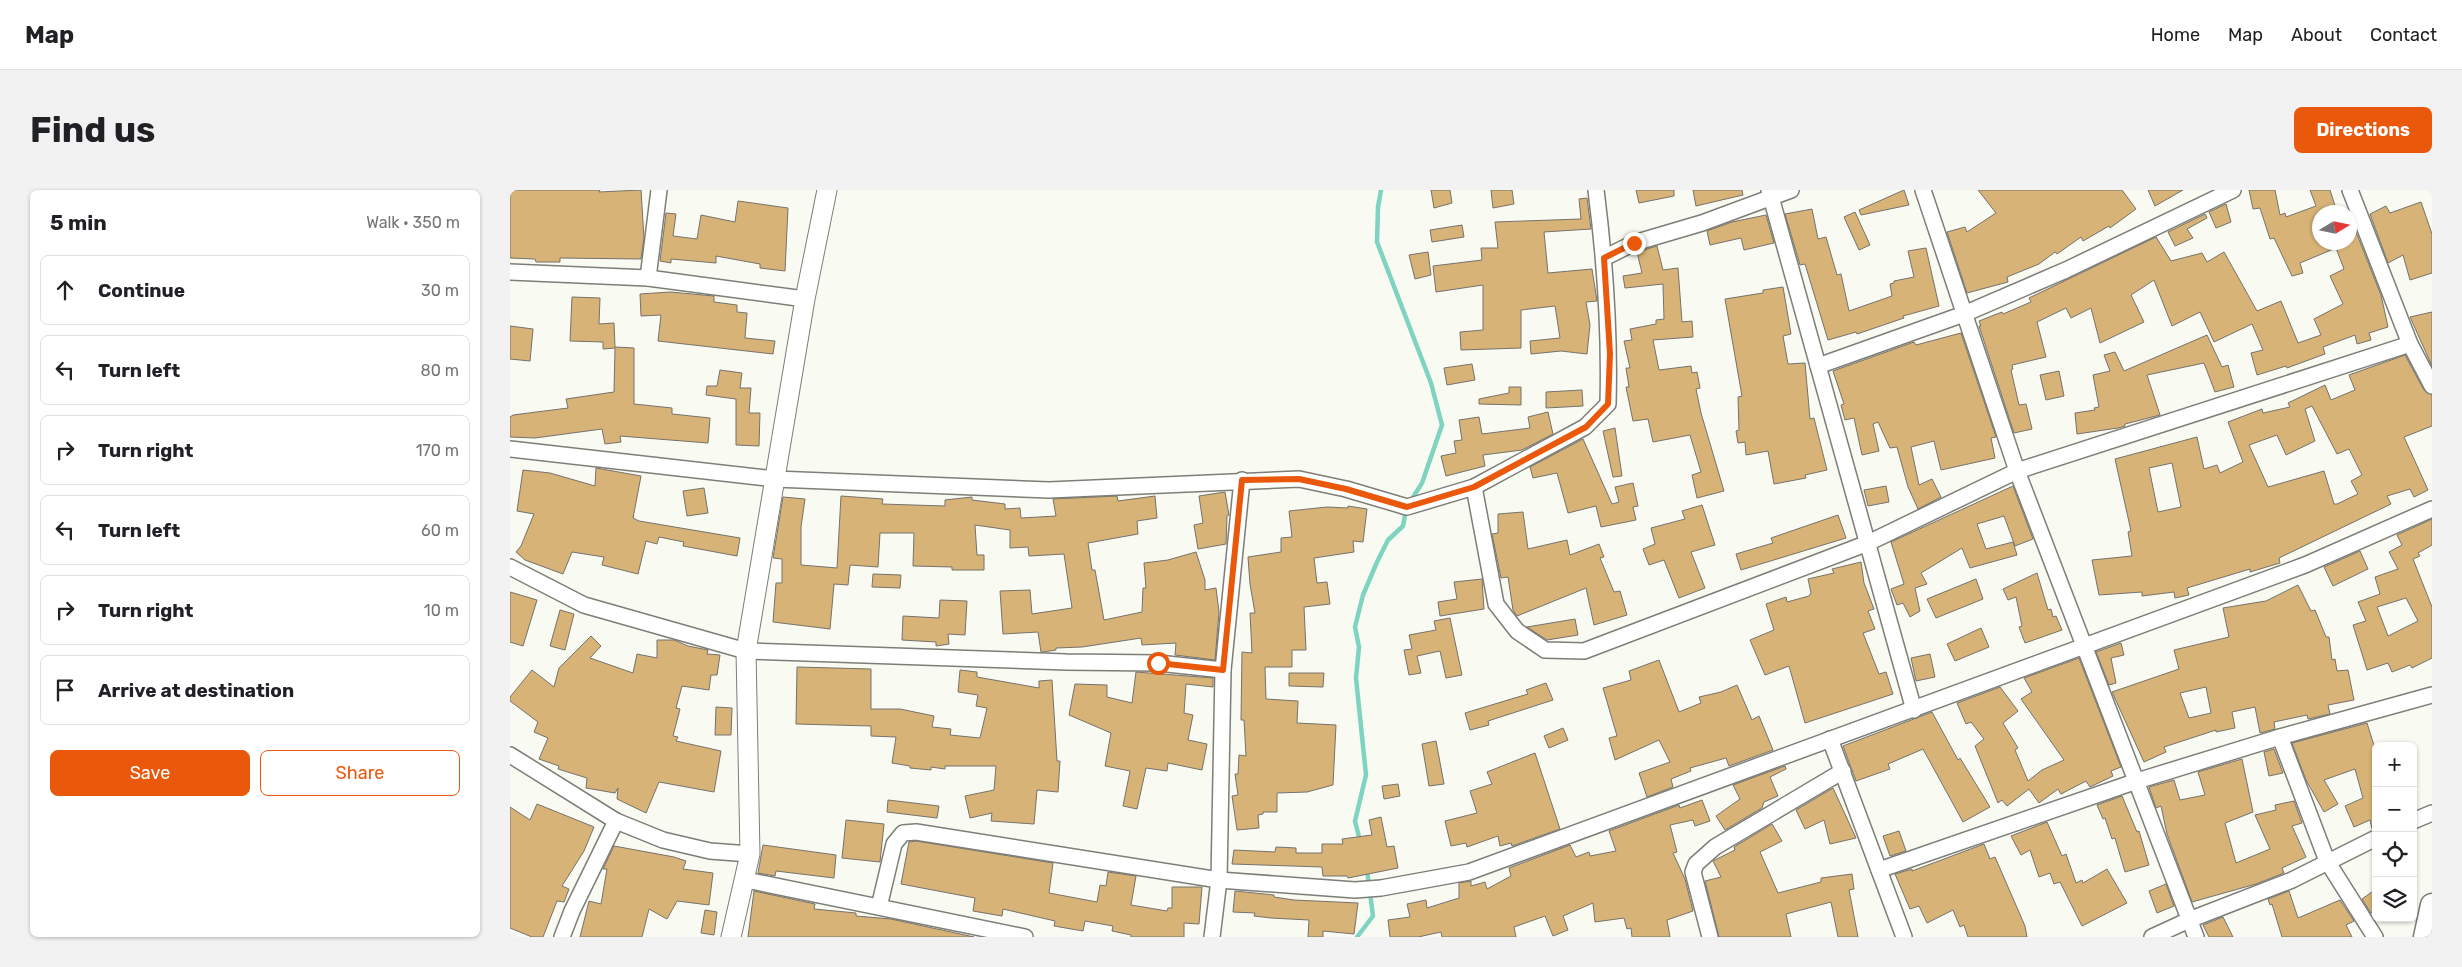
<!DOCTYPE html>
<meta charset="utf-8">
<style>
body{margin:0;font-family:Rubik,sans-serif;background:#f2f2f2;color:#202124}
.controls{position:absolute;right:15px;bottom:15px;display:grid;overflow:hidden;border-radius:8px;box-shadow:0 1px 4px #0004}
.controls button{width:45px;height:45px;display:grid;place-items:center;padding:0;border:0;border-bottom:1px solid #e0e0e0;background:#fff;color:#202124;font:25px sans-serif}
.compass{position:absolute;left:1802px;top:15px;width:45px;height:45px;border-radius:50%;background:#fff;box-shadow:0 1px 4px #0004;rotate:80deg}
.stop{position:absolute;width:15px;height:15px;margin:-11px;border:4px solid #ea580c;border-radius:50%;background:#fff}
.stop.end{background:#ea580c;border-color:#fff;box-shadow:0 1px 5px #0008}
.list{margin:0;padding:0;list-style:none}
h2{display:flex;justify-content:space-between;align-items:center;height:65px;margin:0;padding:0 20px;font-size:21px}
h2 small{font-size:16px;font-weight:400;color:#757577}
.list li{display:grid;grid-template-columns:32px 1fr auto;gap:15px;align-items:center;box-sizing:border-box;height:70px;margin:0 10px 10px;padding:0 10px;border:1px solid #e0e0e0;border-radius:8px}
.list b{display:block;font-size:19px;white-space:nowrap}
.list em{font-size:16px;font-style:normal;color:#757577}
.actions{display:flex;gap:10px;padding:15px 20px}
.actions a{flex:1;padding:11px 0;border:1px solid #ea580c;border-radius:8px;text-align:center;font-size:18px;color:#ea580c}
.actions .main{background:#ea580c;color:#fff}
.icon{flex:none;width:28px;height:28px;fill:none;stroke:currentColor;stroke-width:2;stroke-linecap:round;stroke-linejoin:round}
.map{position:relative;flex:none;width:1922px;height:747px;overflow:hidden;border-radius:8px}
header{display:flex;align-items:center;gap:30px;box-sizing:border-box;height:70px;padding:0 25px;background:#fff;border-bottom:1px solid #e0e0e0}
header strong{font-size:24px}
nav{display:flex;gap:28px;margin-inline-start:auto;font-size:18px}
.intro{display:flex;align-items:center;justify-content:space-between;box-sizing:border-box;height:120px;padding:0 30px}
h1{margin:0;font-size:35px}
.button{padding:12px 22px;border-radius:8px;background:#ea580c;color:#fff;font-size:18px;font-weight:700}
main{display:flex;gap:30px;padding:0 30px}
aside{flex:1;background:#fff;border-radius:8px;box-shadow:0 1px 4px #0004}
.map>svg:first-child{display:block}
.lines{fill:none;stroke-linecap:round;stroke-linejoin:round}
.stream{stroke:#7ed4c1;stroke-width:4.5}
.building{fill:#d7b377;stroke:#76726b;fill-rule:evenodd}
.minor-casing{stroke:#7d7e77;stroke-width:18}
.tertiary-casing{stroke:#7d7e77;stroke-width:21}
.secondary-casing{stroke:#7d7e77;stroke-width:25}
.minor{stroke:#fff;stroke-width:15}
.tertiary{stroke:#fff;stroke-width:19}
.secondary{stroke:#fff;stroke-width:22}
.route{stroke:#ea580c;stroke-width:6}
</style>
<header>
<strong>Map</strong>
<nav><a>Home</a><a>Map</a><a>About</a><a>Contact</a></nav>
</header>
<div class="intro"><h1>Find us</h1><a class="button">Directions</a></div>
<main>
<aside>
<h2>5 min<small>Walk · 350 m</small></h2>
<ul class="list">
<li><svg class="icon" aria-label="ahead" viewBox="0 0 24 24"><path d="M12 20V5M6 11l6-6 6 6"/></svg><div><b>Continue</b></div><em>30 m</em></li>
<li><svg class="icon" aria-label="left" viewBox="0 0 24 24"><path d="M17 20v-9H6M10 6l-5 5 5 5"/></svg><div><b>Turn left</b></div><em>80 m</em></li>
<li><svg class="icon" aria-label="right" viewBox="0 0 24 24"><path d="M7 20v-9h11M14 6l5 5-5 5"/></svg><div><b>Turn right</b></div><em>170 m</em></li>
<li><svg class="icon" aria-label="left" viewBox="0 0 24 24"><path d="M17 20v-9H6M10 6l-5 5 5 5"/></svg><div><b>Turn left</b></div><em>60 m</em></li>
<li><svg class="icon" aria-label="right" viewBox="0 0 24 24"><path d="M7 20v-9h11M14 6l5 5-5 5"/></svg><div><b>Turn right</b></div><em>10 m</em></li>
<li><svg class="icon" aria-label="arrive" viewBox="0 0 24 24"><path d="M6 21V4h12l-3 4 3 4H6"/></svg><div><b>Arrive at destination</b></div></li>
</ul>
<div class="actions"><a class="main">Save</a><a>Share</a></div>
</aside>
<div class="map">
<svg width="1922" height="747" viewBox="0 0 1922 747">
<rect width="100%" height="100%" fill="#f9faf1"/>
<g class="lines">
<g class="stream">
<path d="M871,0L868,17L867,52L921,193L932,235L912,293L900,312"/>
<path d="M850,651L845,631L856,585L846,488L849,457L845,437L853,405L867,372L878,350L893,336L896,319"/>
<path d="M847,747L863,726L857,680"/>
</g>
</g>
<g class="building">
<path d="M0,0H90L89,2L131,0L134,48L131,69L50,68V72H26L25,69L0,68Z"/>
<path d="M921,0H940L942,13L924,18Z"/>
<path d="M981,0H1002L1004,14L983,18Z"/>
<path d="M1126,0H1164V6L1129,13Z"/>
<path d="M1183,0H1232L1233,5L1186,16Z"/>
<path d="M1394,0L1399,15L1351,25L1349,20Z"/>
<path d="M1468,0H1612L1626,19L1600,38L1599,36L1573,51L1571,47L1547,64L1545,62L1529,74L1497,87L1498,92L1457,103L1437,42L1455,37L1457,42L1486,23Z"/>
<path d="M1638,0H1673L1645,16Z"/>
<path d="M1739,0H1765L1770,25L1775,23L1776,27L1806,16L1800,0H1820L1827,22H1810V52H1840V39L1844,37L1871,105L1878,137L1859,143L1861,150L1847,154L1845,145L1813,157L1815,164L1777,178L1776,176L1747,185L1741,163L1753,160L1742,134L1704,152L1690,122L1662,136L1644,90L1621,105L1634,132L1590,153L1581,118L1561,128L1556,118L1527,132L1536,167L1502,175L1503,179L1501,180L1509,215L1516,214L1522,239L1504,243L1469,136H1471L1469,131L1492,122L1493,124L1521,112L1519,108L1646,47L1661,71L1692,63L1697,72L1714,62L1747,121L1771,111L1788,153L1811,145L1804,129L1833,114L1820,86L1834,79L1826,58L1790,73L1793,83L1782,86L1764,48L1760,49L1750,18L1743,19Z"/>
<path d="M1077,8L1081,39L1034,42L1038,83L1082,79L1087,111L1076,112L1080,135L1077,164L1051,161L1021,164L1020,151L1050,148L1045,116L1011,120V158L951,160L950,142L973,140V95L926,102L923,76L972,70L971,58H988L985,32L1071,29L1069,9Z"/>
<path d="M228,11L278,18L275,81L250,78V74L206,66V73L161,69V73L150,71L156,23L166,24L163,46L187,49L191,25L225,32Z"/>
<path d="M1911,12L1922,44V83L1900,90L1893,65L1878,73L1860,24L1876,16L1880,23Z"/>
<path d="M1716,14L1721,32L1706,38L1699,22Z"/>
<path d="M1302,19L1308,49L1316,47L1327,85L1331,84L1339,121L1382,106L1380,94L1384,93V91L1404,87L1398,61L1416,58L1429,116L1393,126L1394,128L1347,144L1346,142L1318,150L1295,74L1290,75L1275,24Z"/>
<path d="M1345,22L1360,55L1349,60L1334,27Z"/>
<path d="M1695,24L1697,28L1677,39L1683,48L1665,56L1658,42Z"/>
<path d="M1256,25L1264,53L1234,60L1231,48L1200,55L1197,41L1222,32Z"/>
<path d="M952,35L954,47L922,52L920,40Z"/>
<path d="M1147,56L1153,80L1168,78L1172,132L1182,131L1183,147L1143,150L1149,180L1181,176L1182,183L1187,182L1190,198L1186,199L1191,223L1214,301L1187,308L1182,285L1191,282L1180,245L1143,252L1138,229L1123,231L1116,197H1119L1116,178H1120L1114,151L1122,150L1120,139L1146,134V130L1154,129L1153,94L1115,98L1113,86L1132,83L1127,62Z"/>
<path d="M918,62L921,85L905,89L899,65Z"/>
<path d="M1273,97L1281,144L1273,146L1278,174L1295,173L1300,229L1304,228L1317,280L1295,285L1296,288L1264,294L1258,261L1236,265L1235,252L1228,253L1226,241L1229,240L1228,207L1232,206L1215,109L1253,103V100Z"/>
<path d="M160,102L204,106V112L227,115V122L237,123L235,148L265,151L263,164L148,151L151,125L131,126L130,104Z"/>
<path d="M62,107L90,108L89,134L104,133L105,157L124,158V214L162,218V224L200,228L198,253L110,246L111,252L95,254L92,239L25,248L0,247V227L3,225L58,218L56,209L104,202L105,158L93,159V152L60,151Z"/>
<path d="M1922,122V176L1900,127Z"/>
<path d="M0,136L23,139L20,171L0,169Z"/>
<path d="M1451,143L1486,247L1481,248L1485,268L1431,280L1424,251L1401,257L1409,295L1422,289L1431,307L1408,319L1398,297L1387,257L1380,258L1368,232L1363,234L1369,261L1352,265L1344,228L1335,230L1331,215L1334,214L1323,181L1404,152L1406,155Z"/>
<path d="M1697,145L1712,177L1718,175L1724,197L1705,202L1694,173L1637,185L1650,225L1615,234V236L1608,238L1567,244L1565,223L1585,220L1584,218L1589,217L1583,185L1600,181L1594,165L1605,162L1614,181Z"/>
<path d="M1895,165L1914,200L1922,205V236L1894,247L1918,300L1904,307L1900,299L1877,306L1881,314L1769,368L1770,373L1740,382V379L1677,398L1679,405L1665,408L1664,402L1632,406V402L1589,405L1582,370L1622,366L1618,342L1621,341L1605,269L1687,247L1694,279L1707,275L1710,283L1733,272L1718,232L1752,219L1753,223L1780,217L1778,213L1815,195L1821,210L1845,200L1839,185ZM1802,216L1827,264L1839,259L1852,285L1841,291L1848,304L1827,314H1824L1814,281L1758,297L1739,255L1767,245L1776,265L1805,251L1795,219ZM1662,273L1671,317L1648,322L1639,278Z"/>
<path d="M962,174L965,190L937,195L934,178Z"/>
<path d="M210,180L232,183L230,198H241L239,223H250L249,256L226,255V209L196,205L197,196H207Z"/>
<path d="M1549,181L1554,206L1536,210L1530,185Z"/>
<path d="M999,197H1011V215L969,214V209L999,203Z"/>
<path d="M1072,200L1073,216L1036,218V202Z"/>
<path d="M1038,222L1043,244L1012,260L973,265L975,276L936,286L931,266L946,263L944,251L952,250L949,230L969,227L972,244L1020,238L1018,227Z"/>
<path d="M1105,238L1112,286L1103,287L1093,241Z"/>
<path d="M1073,249L1102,314L1109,312L1105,297L1123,293L1128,316L1123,317L1126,330L1091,337L1086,316L1058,323L1047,283L1023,288L1020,277Z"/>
<path d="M86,278L131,286L123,328L129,331L230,348L227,366L173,356L174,352L149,347L147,354L136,351L128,384L92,375L94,367L62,362L53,384L15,370L6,362L11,356L24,324L7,321L13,280L40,283L85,296Z"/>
<path d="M1376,296L1379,312L1358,316L1354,300Z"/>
<path d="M1503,296L1523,349L1505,356L1494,326L1467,334L1476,359L1503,352L1507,365L1460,378L1452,358L1411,383L1417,394L1405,398L1410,421L1400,427L1393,413L1387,415L1381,399L1394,394L1381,352Z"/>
<path d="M194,298L198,323L177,326L173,301Z"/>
<path d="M715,302L719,325L717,326L716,354L688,359L684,335L693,333L689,306Z"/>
<path d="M331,306L373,309L372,314L435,316V310L462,307V310L495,314V319L510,318L511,328L546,326L543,309L607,306L608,311L645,306L647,328L627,331L628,344L578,353L582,380H585L594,430L632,422L633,398H636L634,373L658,370L686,362L695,390V400L706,398L709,422L705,470L665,465L666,453L632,455L631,448L572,457L546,458V460L533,462H531L528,442L493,444L490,401L520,400L522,424L562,418L554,364L519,366L518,357L500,358V340L465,335L467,365H474V380H442V377L403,376L404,343H370L368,377L340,375L338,395L324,394L320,439L263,432L266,393H272V369L263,368L273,307L295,309L291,337V375L327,378Z"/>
<path d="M1192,315L1205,355L1181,362L1195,398L1169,408L1154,370L1139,375L1133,359L1145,354L1141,338L1175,329L1172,321Z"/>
<path d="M838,316L857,319L853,352L843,351L844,362L804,368L807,393L817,392L820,414L794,417L796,460H782V477H755L756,509L788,511L787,533L826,535L823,595L797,602L767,603V622H753V624L748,625L749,638L727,640L722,606L728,605L725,584H728L729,565L736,566L734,530H731L732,462L742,463L740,423H745L740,394L738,367L771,362V348L782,347L779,321L817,317L838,318Z"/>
<path d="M1013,322L1018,359L1057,350L1060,365L1089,354L1094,367L1090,368L1104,402L1110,401L1117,425L1084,435L1076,398L1007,426L1003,420L998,387L991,388L982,344L988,343V324Z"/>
<path d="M1328,325L1336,348L1231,380L1226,364L1263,353L1261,348Z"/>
<path d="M1922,329V355L1908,363L1910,366L1903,369L1922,417V468L1902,478L1900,475L1882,482L1878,473L1857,480L1843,435L1856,431L1848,412L1870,404L1865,387L1888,379L1879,362L1892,355L1887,345ZM1896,408L1908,431L1878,446L1867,417Z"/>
<path d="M1850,361L1858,379L1823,396L1814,377Z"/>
<path d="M1351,372L1354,393L1364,419L1358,421L1365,439L1353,443L1369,484L1376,482L1383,504L1295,533L1279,476L1255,485L1240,450L1264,440L1256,414L1276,407L1277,412L1299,406L1301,403L1298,389L1324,383L1322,379Z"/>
<path d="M1527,383L1538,420L1541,419L1543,427L1546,426L1552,440L1515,453L1509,437L1512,436L1506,407L1498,410L1493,399Z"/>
<path d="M363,384L391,385L390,398L362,397Z"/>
<path d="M972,389L974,419L930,426L928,412L947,409L944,392Z"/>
<path d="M1466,389L1473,409L1426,428L1417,409Z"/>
<path d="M1788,395L1801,421L1805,420L1816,447H1819L1822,470L1825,469L1827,481L1838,480L1844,510L1818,515L1820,524L1798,529L1797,525L1764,532L1765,539L1750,543L1745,517L1722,522L1725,538L1706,542V540L1654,557L1656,562L1634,572L1602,502L1669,479L1664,460L1719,447L1713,418L1756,411ZM1696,497L1701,523L1679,528L1670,503Z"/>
<path d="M0,402L27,410L13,456L0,452Z"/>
<path d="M430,410L457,411L455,445L438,444L439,454L426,456V452L392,450L393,426L429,428Z"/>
<path d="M50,420L64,424L55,460L40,456Z"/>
<path d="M940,428L952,485L936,488L930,461L907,466L911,483L899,485L894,460L902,459L899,445L926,440L924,431Z"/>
<path d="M1065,429L1068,445L1037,450L1017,437Z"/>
<path d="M1471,438L1479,457L1445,471L1437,454Z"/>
<path d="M81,446L91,456L80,468L123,483L127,464L147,468V450H164L178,456L198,460L197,464L210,465L207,485H201L199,500L172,496L166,518L170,519L163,546L168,547L166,551L211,561L204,602L149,592L136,623L107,609L108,598L105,603L76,598L77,588L48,579L49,576L29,569L38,548L24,542L28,532L0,511V507L22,480L44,497L49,478Z"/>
<path d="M1611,453L1614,465L1601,468L1606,493L1599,495L1586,462Z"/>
<path d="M1420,464L1425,487L1406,491L1401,468Z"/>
<path d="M1569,468L1611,577L1601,581L1603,586L1580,597L1576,591L1551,604L1548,599L1529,613L1519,599L1497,616L1492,610L1488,613L1465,556L1474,549L1461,532L1456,534L1447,513L1490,497L1508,521L1493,533L1508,558L1505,560L1518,591L1532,580L1554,570L1511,509L1522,502L1514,488Z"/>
<path d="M1149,470L1169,522L1191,513L1189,507L1211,502L1227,495L1242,530L1249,526L1263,560L1219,576L1216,568L1180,578L1181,581L1161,589L1163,597L1137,607L1129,583L1160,572L1149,550L1105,570L1099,548L1107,546L1093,498L1121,490L1119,481Z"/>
<path d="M287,477L361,479V519H390L424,526L422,537L441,539L440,545L470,548L477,518L466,516L468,505L448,502L450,480L467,482V487L529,498V491L542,490L547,571H550L548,602L527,600L524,634L481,631L482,623L460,628L455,606L484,600L486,576H435V579L421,577V580L400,578V576L382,573L386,547L361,546V536L286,534Z"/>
<path d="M626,482L703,488V497L676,494L674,523L683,525L678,550L697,554L692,580L658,573L657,581L636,578L627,619L613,616L620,581L595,576L601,543L559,525L565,494L597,495V507L622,513Z"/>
<path d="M779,483H814L813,497L779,496Z"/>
<path d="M1036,493L1043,510L978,531L979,535L960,540L955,523L1018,504L1016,500Z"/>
<path d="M206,517L222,518L221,545H205Z"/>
<path d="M1422,522L1448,570L1450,568L1480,617L1453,632L1413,559L1378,574L1380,579L1346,591L1333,556Z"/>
<path d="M1857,533L1866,562V639H1862L1860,630L1844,637L1835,616L1853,608L1845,579L1814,590L1828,614L1814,622L1796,590L1782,553Z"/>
<path d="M1053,538L1058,550L1039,558L1034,546Z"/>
<path d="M926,551L934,594L919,596L912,554Z"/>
<path d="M1764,559L1773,583L1759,586L1754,562Z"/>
<path d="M1025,563L1050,639L1002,656L1001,653L990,656L988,646L957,657L956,653L941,656L935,631L967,623L960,601L982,594L977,582Z"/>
<path d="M1732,569L1743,622L1715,633L1726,673L1760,659L1745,625L1766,620L1765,615L1784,611L1792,633L1782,636L1796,667L1772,678L1774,683L1746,694L1682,712L1657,644L1651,616L1646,618L1639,597L1664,590L1670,610L1695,605L1688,582Z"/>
<path d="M1275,576L1276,579L1260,587L1268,606L1254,612L1252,618L1215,640L1206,626L1230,609L1223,595Z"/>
<path d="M888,594L890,606L874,609L872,596Z"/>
<path d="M1323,598L1346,648L1320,654L1314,630L1295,639L1286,620Z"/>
<path d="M1612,606L1627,642L1629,641L1639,675L1615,682L1605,648L1602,649L1595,628L1593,629L1587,615Z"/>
<path d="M378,610L429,616L427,628L377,622Z"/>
<path d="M1192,610L1200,631L1185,636L1183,630L1160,635L1167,662L1163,663L1175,689L1183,721L1157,730L1160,747H1122L1121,738L1117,739L1114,728L1085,732L1083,713L1053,726L1058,740L1043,746L1035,726L1004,737L1006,747H932L931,742L908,747H880L878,730L900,727L897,714L916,710L917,718L949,708V693L961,691V696L975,692L977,699L1001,686L999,678L1060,655L1066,667L1079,662L1080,666L1106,661L1099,641L1169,615L1170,618Z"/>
<path d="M27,614L84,637L74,661L52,696L59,699L54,712L47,711L33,747H22L0,738V617L20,630Z"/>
<path d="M871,627L877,657L884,656L888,678L838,688L837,686H813L812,677L722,674L724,660L765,662L766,657L786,658V663H812V654H833L832,649L862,645L859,630Z"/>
<path d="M336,630L374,634L370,672L332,668Z"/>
<path d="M1537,632L1552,666L1556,664L1566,693L1572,690L1573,693L1597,679L1617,713L1572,736L1550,692L1544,694L1540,683L1529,687L1520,660L1511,665L1501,646Z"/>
<path d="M1262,634L1272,651L1250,662L1268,703L1311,692V688L1342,684L1344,699L1339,700L1348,747H1328L1321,712L1276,724L1281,747H1209L1195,691L1211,687L1203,671L1225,660L1224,657Z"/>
<path d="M1389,641L1396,661L1380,666L1373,646Z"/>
<path d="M406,651L543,673L539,703L587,712L590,695L596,696L598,682L626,686L621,715L657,721L658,718H662V697H692L689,734L674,733V747H621V745L602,741L603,736L575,731L573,741L544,736L545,731L493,719L492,726L463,721L465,708L391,694L399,652Z"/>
<path d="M1474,654L1480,669L1485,667L1515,736L1517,747H1458L1454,735L1450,737L1443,720L1417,733L1409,716L1400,719L1385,684L1402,679V681Z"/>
<path d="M253,655L326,665L324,688L266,681L265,686L248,683Z"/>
<path d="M104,656L164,667L176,671L173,679L203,683L199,715L167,711L157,729L139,719L132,747H70L79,711L91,714L97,679H93Z"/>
<path d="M1656,694L1664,716L1647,723L1639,701Z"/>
<path d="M1866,699V721L1861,723L1852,709Z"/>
<path d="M244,701L305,714L304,719L346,723V726L381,729L464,747H238Z"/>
<path d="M725,701L764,705V707L784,710L848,713L844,744L813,741V747H798L799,730L761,728L744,726L745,723L723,722Z"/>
<path d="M1779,701L1788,728L1830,710L1844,731L1836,735L1842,747H1772L1762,714L1760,715L1758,709Z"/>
<path d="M195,720L207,722L204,745L191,743Z"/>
<path d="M1713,727L1723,747H1699L1693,735Z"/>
</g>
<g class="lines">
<defs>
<g id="minor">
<path d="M1259,0L1404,520"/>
<path d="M1413,0L1507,281L1686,747"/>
<path d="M1840,0L1900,154L1922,196"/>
<path d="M1094,68L1124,53L1192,33L1281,0"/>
<path d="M0,82L138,88L295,109"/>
<path d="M138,88L149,0"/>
<path d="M1308,176L1454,124L1556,80L1723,0"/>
<path d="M0,259L265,289L539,300L789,289L836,299L897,317L964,297L1075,237L1098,214C1100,142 1095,71 1086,0"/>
<path d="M964,297L986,414L1007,441L1035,460L1074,461L1358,353L1507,281L1900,154"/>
<path d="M0,377L74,415L236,461L556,472L648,473L713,480"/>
<path d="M1770,547L1817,671L1865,747"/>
<path d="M1320,549L1394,747"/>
<path d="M0,565L106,631L153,650L200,661L240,664"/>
<path d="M1903,631L1922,623"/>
<path d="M1369,680L1627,591L1770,547L1922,505"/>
<path d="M236,690L515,747"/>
<path d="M369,717L384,654L393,643L406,642L709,690L845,700L871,698L959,682L1795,375L1922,319"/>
<path d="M52,747L62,721L106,631"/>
<path d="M702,747L709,690L713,480L732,290"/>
<path d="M1200,747L1183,682L1186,674L1205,657L1333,581"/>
<path d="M1642,747L1679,730L1782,690L1866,648"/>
</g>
<path id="tertiary" d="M221,747L240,664L236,461L295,109L317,0"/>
<path id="secondary" d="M1915,747L1922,715"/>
</defs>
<use href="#minor" class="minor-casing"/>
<use href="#tertiary" class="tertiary-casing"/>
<use href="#secondary" class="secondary-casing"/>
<use href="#minor" class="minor"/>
<use href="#tertiary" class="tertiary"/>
<use href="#secondary" class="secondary"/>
</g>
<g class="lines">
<path class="route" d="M648,473L713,480L732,290L789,289L836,299L897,317L964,297L1076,237L1098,214L1100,164L1094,68L1124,53"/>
</g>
</svg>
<div class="controls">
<button>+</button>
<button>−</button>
<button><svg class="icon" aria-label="locate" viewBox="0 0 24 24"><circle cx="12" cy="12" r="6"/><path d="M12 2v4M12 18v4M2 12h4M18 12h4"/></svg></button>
<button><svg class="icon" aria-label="layers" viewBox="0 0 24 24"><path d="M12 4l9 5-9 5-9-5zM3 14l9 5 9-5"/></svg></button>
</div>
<svg class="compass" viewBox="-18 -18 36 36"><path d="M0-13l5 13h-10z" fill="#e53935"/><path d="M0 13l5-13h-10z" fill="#757577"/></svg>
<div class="stop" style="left:648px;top:473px"></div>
<div class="stop end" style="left:1124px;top:53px"></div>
</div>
</main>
